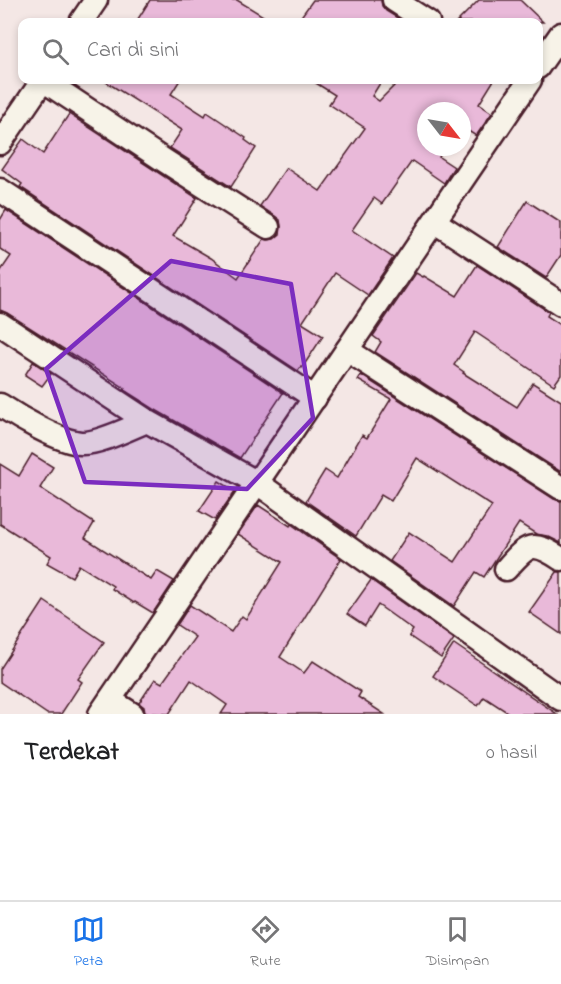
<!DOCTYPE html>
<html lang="id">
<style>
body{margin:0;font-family:"Indie Flower",sans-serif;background:#f6f6f6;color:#202124}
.compass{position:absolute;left:417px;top:102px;width:54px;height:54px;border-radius:50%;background:#fff;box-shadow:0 3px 9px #0003;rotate:121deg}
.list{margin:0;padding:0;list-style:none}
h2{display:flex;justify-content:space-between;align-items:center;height:78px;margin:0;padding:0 24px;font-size:26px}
h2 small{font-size:20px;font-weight:400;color:#757577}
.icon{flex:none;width:33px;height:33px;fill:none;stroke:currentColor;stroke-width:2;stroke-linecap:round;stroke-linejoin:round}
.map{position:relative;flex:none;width:561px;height:714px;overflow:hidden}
.search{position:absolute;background:#fff;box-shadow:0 3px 9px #0003;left:18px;right:18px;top:18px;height:66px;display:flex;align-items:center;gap:15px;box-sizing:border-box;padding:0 21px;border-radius:12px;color:#757577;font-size:22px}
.sheet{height:186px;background:#fff}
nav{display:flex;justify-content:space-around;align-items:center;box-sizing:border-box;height:84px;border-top:2px solid #e0e0e0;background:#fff;font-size:16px;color:#757577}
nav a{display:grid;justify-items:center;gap:3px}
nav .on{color:#1a73e8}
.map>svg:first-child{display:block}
.building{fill:#e9b9d9;stroke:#4a1f2b;stroke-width:1.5}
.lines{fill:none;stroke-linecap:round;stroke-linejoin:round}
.street-casing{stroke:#4a1f2b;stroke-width:27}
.street{stroke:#f7f3e8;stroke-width:22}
.marked{fill:#7b2cbf;fill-opacity:0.2;stroke:#7b2cbf;stroke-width:4.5;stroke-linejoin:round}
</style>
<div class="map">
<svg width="561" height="714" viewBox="0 0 561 714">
<rect width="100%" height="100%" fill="#f4e7e5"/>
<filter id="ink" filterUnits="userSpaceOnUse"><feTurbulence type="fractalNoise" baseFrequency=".0167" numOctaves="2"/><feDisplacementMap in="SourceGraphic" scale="12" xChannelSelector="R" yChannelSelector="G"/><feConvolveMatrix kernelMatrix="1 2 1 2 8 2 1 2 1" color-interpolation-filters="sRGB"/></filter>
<g filter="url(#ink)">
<g class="building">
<path d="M150,0H237L273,22H136Z"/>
<path d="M313,0H381L382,6L386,11L404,22H297Z"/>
<path d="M479,0H520L543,22H457Z"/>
<path d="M103,80H180L171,94L205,116L207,112L246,138L245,140L256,148L231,187L170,148L182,130Z"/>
<path d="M311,80H382L372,96L379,101L400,80H494L479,104L492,113L476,136L462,127V111H426V147H445L439,157L454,167L444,183L412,161L382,204L374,198L352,230L393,258L368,295L335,273L302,323L323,336L302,368L301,367L298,371L20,187L22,184L2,169L23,139L43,154L69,114L197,198L173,236L211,258L238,278L264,239L268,240L274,239L280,234L281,227L280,220L275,216L260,206L286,168L320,191L365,128L329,104L335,95Z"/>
<path d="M527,201L561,223V255L546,278L498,247Z"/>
<path d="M6,210L283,393L240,458L154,409L124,390L125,388L7,313L0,310V272L11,256L0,249V220Z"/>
<path d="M477,265L549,312L547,316L561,325V375L554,385L475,332L454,365L464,372L463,373L517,407L533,383L561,401V472L375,352L381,342L373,336L416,273L423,277L424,276L457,296Z"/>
<path d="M33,362L51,374L42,386L25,375Z"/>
<path d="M361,375L554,499L561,501V543L547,536L536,534L519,523L484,577L476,572L454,606L390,561L409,532L455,562L492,506L417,458L391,501L381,495L356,536L306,501L325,470L337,478L362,435L367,438L391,399L358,380Z"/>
<path d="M32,454L53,467L40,488L94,523L85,538L151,580L157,571L174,581L153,613L135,602L134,603L112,589L113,586L79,565L72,577L47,563L51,556L0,524V464L19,476Z"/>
<path d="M219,481L235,491L215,520L199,511Z"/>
<path d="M258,505L290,526L291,524L341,559L280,657L304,673L313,661L361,692L358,697L384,714H221L227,705L191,680L169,714L145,713L144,707L139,703L155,679L162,683L195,637L177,625L190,605L231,632L242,616L246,619L282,562L238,534Z"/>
<path d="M557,572H561V634L529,612Z"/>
<path d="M371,580L454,639L441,658L409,636L413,630L378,605L365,626L347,614Z"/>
<path d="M44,601L104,642L78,679L82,682L61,714H47L0,682V669Z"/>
<path d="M454,644L557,714H510L484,697L478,706L433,676Z"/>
</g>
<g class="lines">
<defs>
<g id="street">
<path d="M394,0L428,22"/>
<path d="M81,22L96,0"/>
<path d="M538,67L561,34"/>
<path d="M43,80L165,161L268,227"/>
<path d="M0,143L43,80"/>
<path d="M0,190L315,398"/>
<path d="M435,222L561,304"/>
<path d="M0,324L147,421"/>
<path d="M347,350L561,488"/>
<path d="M0,405C18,417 60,442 81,443C98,444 130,428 147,421L256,482L561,699"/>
<path d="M506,569C528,544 532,540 561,559"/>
<path d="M110,700L132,714"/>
<path d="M100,714L530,80"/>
</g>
</defs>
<use href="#street" class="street-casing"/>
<use href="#street" class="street"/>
</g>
</g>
<path class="marked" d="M171,261L291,284L313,418L247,489L85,482L46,369Z"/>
</svg>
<svg class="compass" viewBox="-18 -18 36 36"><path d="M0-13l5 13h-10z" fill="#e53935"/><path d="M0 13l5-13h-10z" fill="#757577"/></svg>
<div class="search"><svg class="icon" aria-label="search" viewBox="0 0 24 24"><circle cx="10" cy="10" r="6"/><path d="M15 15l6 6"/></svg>Cari di sini</div>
</div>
<section class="sheet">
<h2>Terdekat<small>0 hasil</small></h2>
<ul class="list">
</ul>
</section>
<nav>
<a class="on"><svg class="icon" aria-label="map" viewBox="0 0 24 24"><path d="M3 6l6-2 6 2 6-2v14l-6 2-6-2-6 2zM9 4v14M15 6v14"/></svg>Peta</a>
<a><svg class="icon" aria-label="directions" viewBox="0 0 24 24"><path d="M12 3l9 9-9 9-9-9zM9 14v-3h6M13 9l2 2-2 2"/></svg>Rute</a>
<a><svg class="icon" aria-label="saved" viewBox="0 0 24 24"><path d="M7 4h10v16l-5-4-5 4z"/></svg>Disimpan</a>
</nav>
